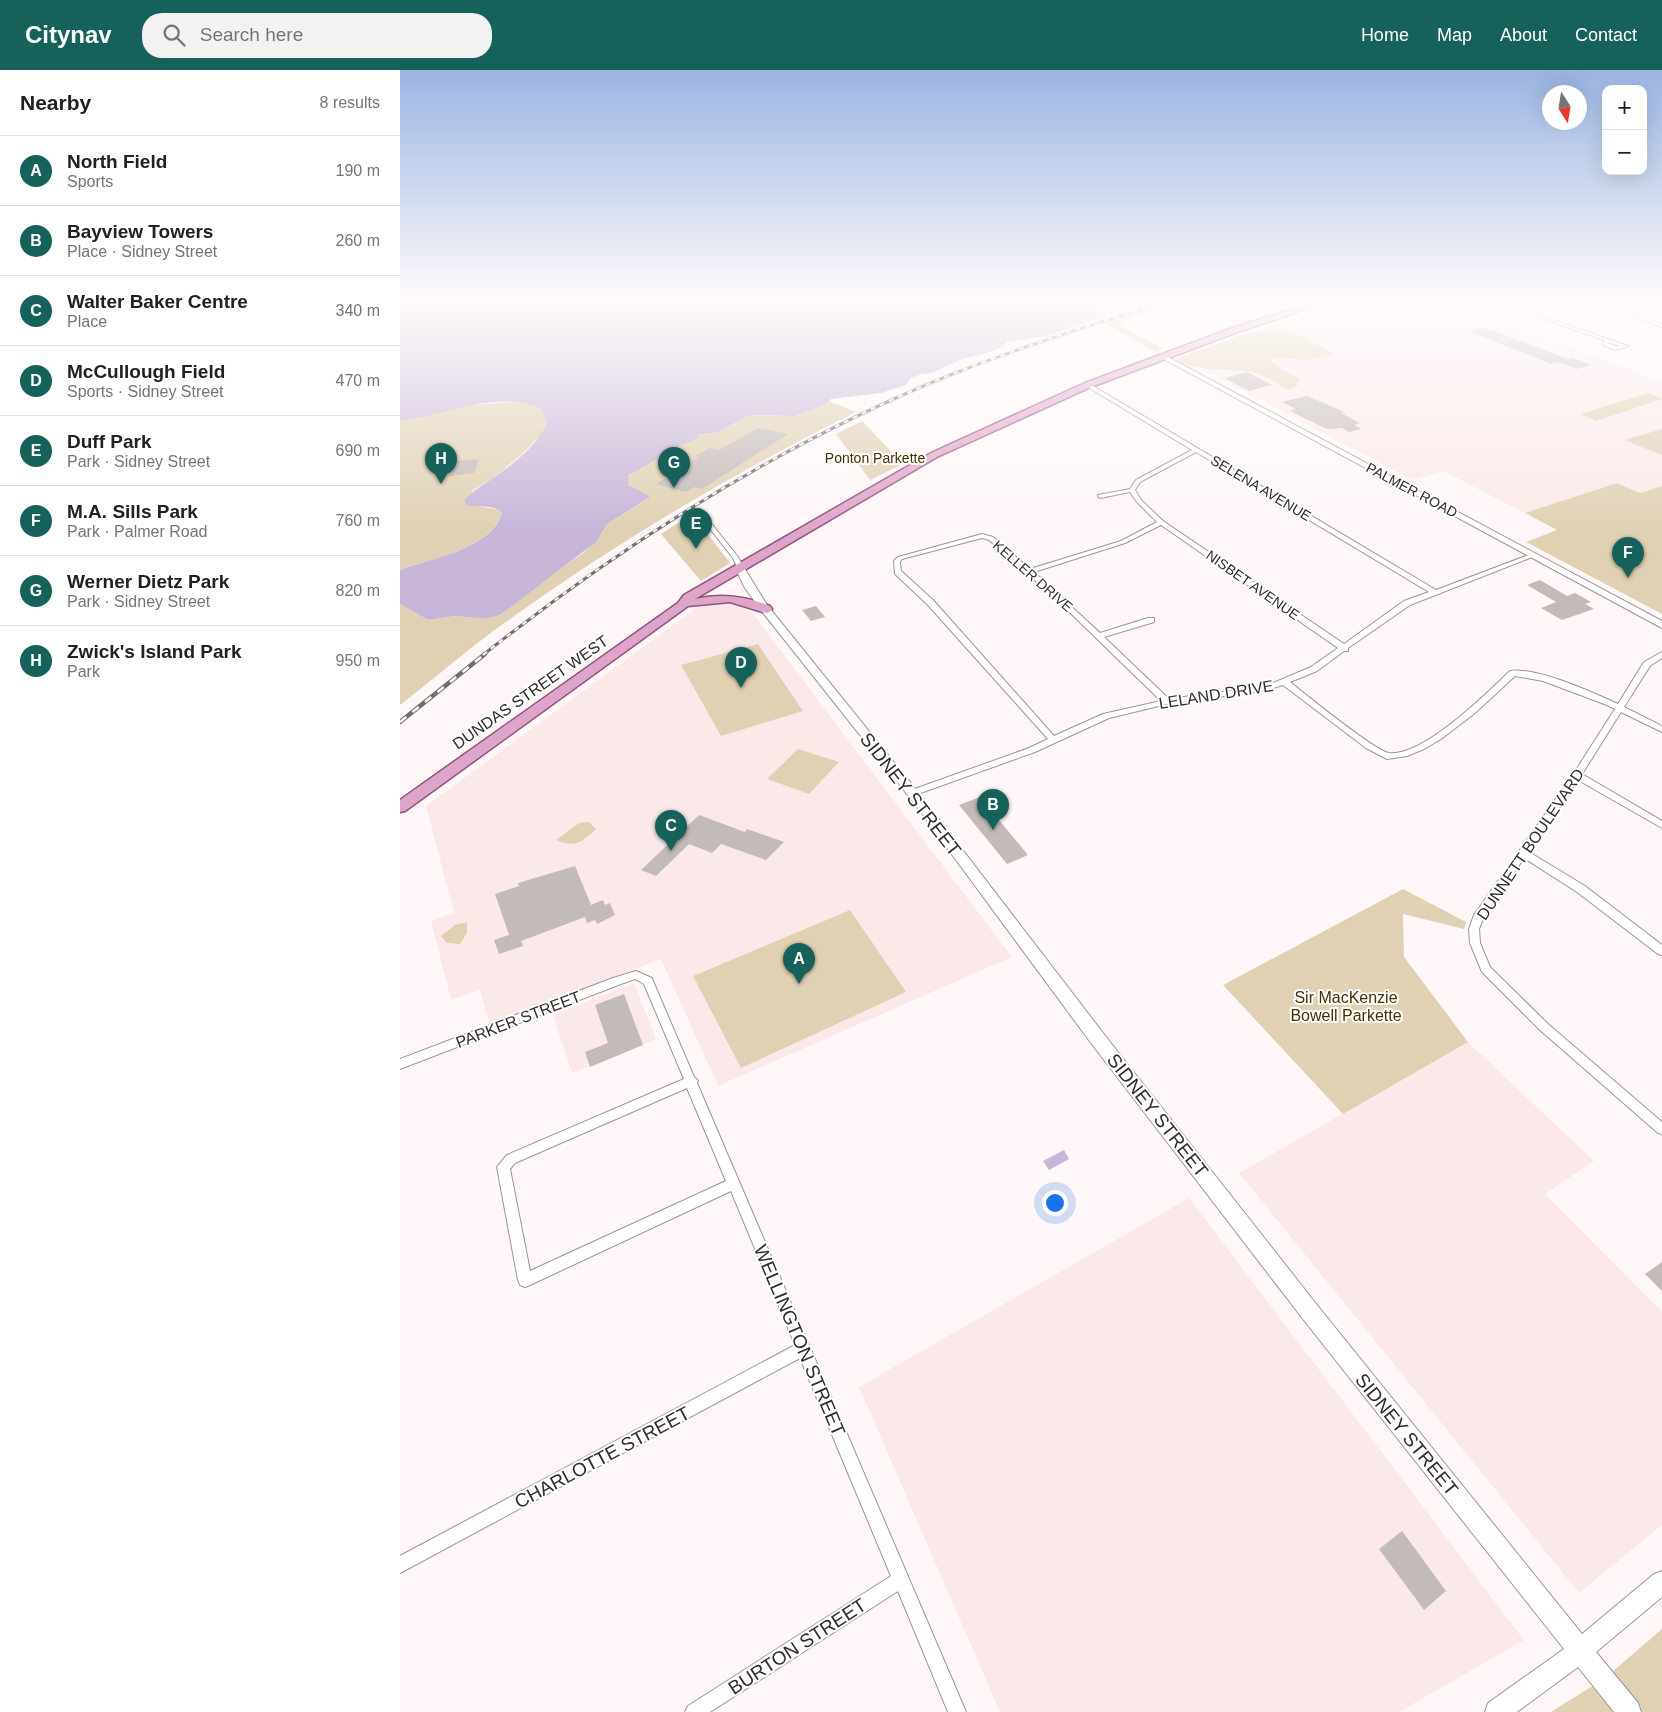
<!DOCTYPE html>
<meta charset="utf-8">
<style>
body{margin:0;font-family:Helvetica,sans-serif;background:#f2f2f2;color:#202124}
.controls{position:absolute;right:15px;top:15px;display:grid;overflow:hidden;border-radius:10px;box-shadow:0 5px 20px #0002}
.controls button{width:45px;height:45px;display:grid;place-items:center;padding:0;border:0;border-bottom:1px solid #e0e0e0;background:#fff;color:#202124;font:25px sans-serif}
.compass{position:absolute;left:1142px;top:15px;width:45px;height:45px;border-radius:50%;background:#fff;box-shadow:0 5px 20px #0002;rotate:168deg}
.you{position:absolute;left:654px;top:1132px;width:18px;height:18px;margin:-12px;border:4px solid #fff;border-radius:50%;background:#1a73e8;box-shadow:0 0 0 8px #1a73e833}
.badge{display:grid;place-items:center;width:32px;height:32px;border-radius:50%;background:#16625b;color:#fff;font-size:16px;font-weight:700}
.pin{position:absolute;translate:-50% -41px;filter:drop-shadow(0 1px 2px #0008)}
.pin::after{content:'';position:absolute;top:26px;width:18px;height:15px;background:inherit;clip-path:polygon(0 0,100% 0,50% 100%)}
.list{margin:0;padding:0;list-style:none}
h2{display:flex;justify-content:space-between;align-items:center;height:65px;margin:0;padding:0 20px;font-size:21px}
h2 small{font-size:16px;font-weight:400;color:#757577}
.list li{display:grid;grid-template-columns:32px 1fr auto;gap:15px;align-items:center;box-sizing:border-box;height:70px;padding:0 20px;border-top:1px solid #e0e0e0}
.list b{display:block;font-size:19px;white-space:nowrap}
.list p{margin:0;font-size:16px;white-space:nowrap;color:#757577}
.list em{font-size:16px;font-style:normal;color:#757577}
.icon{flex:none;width:28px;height:28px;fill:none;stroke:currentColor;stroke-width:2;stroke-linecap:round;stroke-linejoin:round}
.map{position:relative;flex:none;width:1262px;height:1642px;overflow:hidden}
header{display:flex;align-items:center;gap:30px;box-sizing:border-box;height:70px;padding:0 25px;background:#16625b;color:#fff}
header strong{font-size:24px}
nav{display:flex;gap:28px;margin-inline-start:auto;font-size:18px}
.search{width:350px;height:45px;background:#f2f2f2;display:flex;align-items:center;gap:12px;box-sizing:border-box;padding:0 18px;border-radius:20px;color:#757577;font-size:19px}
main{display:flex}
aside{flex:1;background:#fff}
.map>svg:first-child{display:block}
.built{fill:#fbe9e9}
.green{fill:#e0d1b4}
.water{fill:#c7b6d8}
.building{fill:#c3bbb8}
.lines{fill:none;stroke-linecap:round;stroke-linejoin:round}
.street-casing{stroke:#9d9595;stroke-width:2}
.secondary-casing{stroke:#9d9595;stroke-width:2}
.primary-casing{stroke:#92547d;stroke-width:3}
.street{fill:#fff;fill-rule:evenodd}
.secondary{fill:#fff;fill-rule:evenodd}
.primary{fill:#dea5cb;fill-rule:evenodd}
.rail-far1-casing{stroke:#736e6e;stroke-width:3}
.rail-casing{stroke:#736e6e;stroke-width:4.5}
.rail-far1{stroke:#fff;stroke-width:2;stroke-dasharray:5;stroke-linecap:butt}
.rail{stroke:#fff;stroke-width:2.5;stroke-dasharray:8;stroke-linecap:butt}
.labels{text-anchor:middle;stroke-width:4;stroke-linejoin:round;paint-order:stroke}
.far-park-label{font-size:14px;fill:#433002;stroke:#fff}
.far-street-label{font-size:14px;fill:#2f2c2c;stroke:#fff}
.street-label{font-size:16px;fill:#2f2c2c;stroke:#fff}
.park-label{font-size:16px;fill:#433002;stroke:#fff}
.near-street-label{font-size:19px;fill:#2f2c2c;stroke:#fff}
</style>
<header>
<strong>Citynav</strong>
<div class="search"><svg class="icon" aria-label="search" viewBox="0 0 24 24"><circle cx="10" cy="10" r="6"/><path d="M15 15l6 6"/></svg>Search here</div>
<nav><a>Home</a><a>Map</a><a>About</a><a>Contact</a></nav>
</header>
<main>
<aside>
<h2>Nearby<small>8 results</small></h2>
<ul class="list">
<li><span class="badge">A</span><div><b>North Field</b><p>Sports</p></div><em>190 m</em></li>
<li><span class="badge">B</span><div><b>Bayview Towers</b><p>Place · Sidney Street</p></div><em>260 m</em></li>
<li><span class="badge">C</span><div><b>Walter Baker Centre</b><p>Place</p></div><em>340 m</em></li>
<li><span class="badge">D</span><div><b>McCullough Field</b><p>Sports · Sidney Street</p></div><em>470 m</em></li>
<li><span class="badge">E</span><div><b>Duff Park</b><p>Park · Sidney Street</p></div><em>690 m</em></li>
<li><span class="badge">F</span><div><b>M.A. Sills Park</b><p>Park · Palmer Road</p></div><em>760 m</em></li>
<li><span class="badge">G</span><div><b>Werner Dietz Park</b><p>Park · Sidney Street</p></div><em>820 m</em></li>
<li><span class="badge">H</span><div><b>Zwick's Island Park</b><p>Park</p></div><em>950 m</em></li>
</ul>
</aside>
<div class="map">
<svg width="1262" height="1642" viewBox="0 0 1262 1642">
<rect width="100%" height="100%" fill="#fff7f7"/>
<g class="built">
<path d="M825,230H917L859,247Z"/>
<path d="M950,230H1047L1262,312V416L1240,423L1217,413L1125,443L1043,401L1012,410L780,287Z"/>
<path d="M332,530L353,544L612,887L318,1016L261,889L89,954L80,920L51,930L31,851L54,843L26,736L299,536Z"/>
<path d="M234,913L256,969L172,1003L153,945Z"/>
<path d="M1068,972L1194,1091L1145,1124L1262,1242V1455L1179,1523L839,1103Z"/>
<path d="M789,1128L1124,1570L999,1642H600L459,1317Z"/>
</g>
<g class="green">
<path d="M695,230H765L697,249L698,244L692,240L701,235Z"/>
<path d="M761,236L766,238L716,253L763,279L756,282L704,253Z"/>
<path d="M859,261L881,262L904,267L933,284L907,290L881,288L871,290L879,298L901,309L896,317L887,320C876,312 866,306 853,302C835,298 786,302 776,289L844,264Z"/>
<path d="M1249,323L1262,329L1196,351L1180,344Z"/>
<path d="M429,331L456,342C329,405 207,478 92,562C61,585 31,611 0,635V534L28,550L55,546L86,549L100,545L121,527L183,483L199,467L207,454L247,429L243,421L228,415C227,411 227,408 230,405C243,392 281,376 298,368L296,365L318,362L349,345L395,346L425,335Z"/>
<path d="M112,332L129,334L141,339L147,353L141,365L121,385L92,409L73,420L66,435L98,439L102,443C90,480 31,489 0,500V350L71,335Z"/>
<path d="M462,351L503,394L470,410L436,364Z"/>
<path d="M1262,359V385L1224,370Z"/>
<path d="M1217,413L1240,423L1262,416V544L1126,472L1157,460L1125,443Z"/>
<path d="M292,444L330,493L301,511L261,464Z"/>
<path d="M358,574L403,641L321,666L281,595Z"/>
<path d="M398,679L439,692L409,724L367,709Z"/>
<path d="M189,752L196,759C181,773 176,778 156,770L179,753Z"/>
<path d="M1003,819L1066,852L1064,859L1003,844L1004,887L1068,972L943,1044L823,915Z"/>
<path d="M450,840L506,922L341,998L293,906Z"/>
<path d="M67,852V863L60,874L47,873L41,866L55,855Z"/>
<path d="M1262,1559V1642H1151L1205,1608Z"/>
</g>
<g class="water">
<path d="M0,230H695L701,235L693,240L701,242L697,249L647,266L607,272L602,277L584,284L562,289L532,303L521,304L511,308L506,315L481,323L431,329L425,335L395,346L349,345L318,362L297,365L298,368L276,378L229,405L228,415L242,421L250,427L207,454L196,472L100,545L86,549L55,546L28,550L0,534V500C30,489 92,479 102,443C93,433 78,439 66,435L65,430C73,420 82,416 93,408C113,394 137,376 147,353L141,339C96,318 45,347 0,350Z"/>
<path d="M664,1080L669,1089L649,1100L643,1091Z"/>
</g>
<g class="building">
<path d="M846,230H871L879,233L873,239L846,235Z"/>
<path d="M1083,257L1168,289L1166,290L1172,288L1191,295L1177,299L1158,292L1151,294L1068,261Z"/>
<path d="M847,302L872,315L849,321L824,308Z"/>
<path d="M907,326L945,342L941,343L960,353L954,355L961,359L949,362L942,358L927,359L890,341L896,339L882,332Z"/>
<path d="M358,358L388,364L302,419L294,417L286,422L256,414L274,404L270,403L299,387L295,386L309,378L319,380Z"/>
<path d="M79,389L74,403L49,406L55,391Z"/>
<path d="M1140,510L1167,526L1175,523L1191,532L1185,534L1194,539L1162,550L1141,538L1156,532L1127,515Z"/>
<path d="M416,536L425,547L411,551L402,540Z"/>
<path d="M580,727L628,785L607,794L559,735Z"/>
<path d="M299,745L345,762L347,759L384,772L366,790L321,774L312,783L289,774L256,806L241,800Z"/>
<path d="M175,796L191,835L203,830L205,835L210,833L215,845L197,854L195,850L187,853L185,847L121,871L123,876L99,884L94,870L109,865L95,824L119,816L118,813Z"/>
<path d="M224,924L243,975L190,997L185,982L208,973L195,935Z"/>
<path d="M1262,1192V1221L1245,1204Z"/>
<path d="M1002,1461L1046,1521L1024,1540L979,1479Z"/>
</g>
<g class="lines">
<defs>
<g id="street">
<path d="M1090,230H1096L1228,276L1215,280L1203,275L1204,270ZM1208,272L1220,276L1217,277L1208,273Z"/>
<path d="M1185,230H1191L1262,254V257Z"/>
<path d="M688,313L1036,520L1131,484H1135V486L1010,535L948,578V581H944L917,601L890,612C905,624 975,681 989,683C1023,687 1087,623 1110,601C1137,597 1192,622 1218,634L1244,592L1262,582V588L1250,596L1224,637L1262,656V662L1221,642L1182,704L1262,751V758L1178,710L1129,782L1185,816L1262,875V885L1258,884L1177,822L1124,788L1083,849L1079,859L1080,873L1090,897L1148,954L1262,1052V1064L1258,1063L1140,960L1082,902L1070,873L1069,859L1074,845L1174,703L1215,639L1207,635L1143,611L1115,606L1075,643L1041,669L1024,679L1007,686L987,689L966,678L883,615L867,620L767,634L709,648L635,682L515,725H509L507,723L509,721L629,678L648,669L527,534L495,504L494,491L498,487L582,464L593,467L630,499L721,471L757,452L737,432L730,422L700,428L698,427V425L730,419L736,410L792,380L686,316L685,315ZM796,382L1029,522L1004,531L944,574L763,451L741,430L735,420L740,412ZM761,455L938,578L911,597L866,616L769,629L704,567L754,552V548H748L700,563L634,502L725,473ZM582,468L589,470L656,529L761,631L703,644L654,666L533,530L501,501L500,492L502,489Z"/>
<path d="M296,439H300L338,487L344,498L342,499H338L333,488L296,441Z"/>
<path d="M236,901L252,908L253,911L294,1007L298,1011L297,1013L566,1642H548L498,1521L310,1642H285L288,1636L491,1506L400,1288L0,1503V1486L395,1275L331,1121L130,1215L125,1217L120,1215L118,1210L97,1097L107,1085L284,1009L244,914L235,909L221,914L0,999V989L213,908ZM287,1018L326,1111L130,1201L110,1099L115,1093Z"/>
</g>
<g id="secondary">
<path d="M760,285H764L1262,551V558L760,287Z"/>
<path d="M337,496H343L367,535L522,727L703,963L917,1235L1182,1564L1254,1504L1262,1501V1527L1196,1582L1238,1633L1241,1642H1214L1178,1597L1117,1642H1085L1088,1633L1164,1579L903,1249L691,973L514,733L360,539L345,518L335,498Z"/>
</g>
<path id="primary" d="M922,230H933L838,262L691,317L537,387L295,529C322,523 345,526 370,536L372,539L370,542L366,543L330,532L288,536L5,741L0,742V730L278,533L284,525L531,383L685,313L832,258Z"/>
</defs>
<use href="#street" class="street-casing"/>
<use href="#secondary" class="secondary-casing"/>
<use href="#primary" class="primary-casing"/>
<use href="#street" class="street"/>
<use href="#secondary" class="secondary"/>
<use href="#primary" class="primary"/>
<defs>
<path id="rail-far1" d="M83,585C226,472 381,373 550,305C624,276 698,252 774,230"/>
<path id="rail" d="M0,652L85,584"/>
</defs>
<use href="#rail-far1" class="rail-far1-casing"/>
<use href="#rail" class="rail-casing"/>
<use href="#rail-far1" class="rail-far1"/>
<use href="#rail" class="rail"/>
</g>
<linearGradient id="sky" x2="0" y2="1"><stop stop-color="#9bb5e2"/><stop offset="0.5" stop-color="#fffbfb"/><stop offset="1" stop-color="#fffbfb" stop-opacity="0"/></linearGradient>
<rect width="1262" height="460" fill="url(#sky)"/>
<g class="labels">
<g class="far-park-label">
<text x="475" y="393">Ponton Parkette</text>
</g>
<g class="far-street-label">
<text transform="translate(861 418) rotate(31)" y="5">SELENA AVENUE</text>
<text transform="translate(1012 420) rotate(28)" y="5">PALMER ROAD</text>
<text transform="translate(633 506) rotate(41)" y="5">KELLER DRIVE</text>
<text transform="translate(853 515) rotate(35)" y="5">NISBET AVENUE</text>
</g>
<g class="street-label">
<text transform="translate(130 622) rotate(-35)" y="6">DUNDAS STREET WEST</text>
<text transform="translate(816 624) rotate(-9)" y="6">LELAND DRIVE</text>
<text transform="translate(1130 774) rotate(-56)" y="6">DUNNETT BOULEVARD</text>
<text transform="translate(118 949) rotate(-21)" y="6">PARKER STREET</text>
</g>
<g class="park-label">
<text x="946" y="933">Sir MacKenzie<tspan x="946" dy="18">Bowell Parkette</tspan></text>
</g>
<g class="near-street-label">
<text transform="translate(511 724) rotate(52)" y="7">SIDNEY STREET</text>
<text transform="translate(758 1045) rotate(52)" y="7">SIDNEY STREET</text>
<text transform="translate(400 1270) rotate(67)" y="7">WELLINGTON STREET</text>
<text transform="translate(1007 1364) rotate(51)" y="7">SIDNEY STREET</text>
<text transform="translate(202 1387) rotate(-28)" y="7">CHARLOTTE STREET</text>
<text transform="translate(397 1576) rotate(-33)" y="7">BURTON STREET</text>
</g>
</g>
</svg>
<div class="controls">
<button>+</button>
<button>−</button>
</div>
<svg class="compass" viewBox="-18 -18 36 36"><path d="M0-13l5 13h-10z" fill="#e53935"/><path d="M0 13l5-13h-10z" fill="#757577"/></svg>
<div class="you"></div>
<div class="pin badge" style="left:399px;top:914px">A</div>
<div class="pin badge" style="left:593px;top:760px">B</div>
<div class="pin badge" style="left:271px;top:781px">C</div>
<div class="pin badge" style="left:341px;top:618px">D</div>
<div class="pin badge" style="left:296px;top:479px">E</div>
<div class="pin badge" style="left:1228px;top:508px">F</div>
<div class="pin badge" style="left:274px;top:418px">G</div>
<div class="pin badge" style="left:41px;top:414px">H</div>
</div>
</main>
